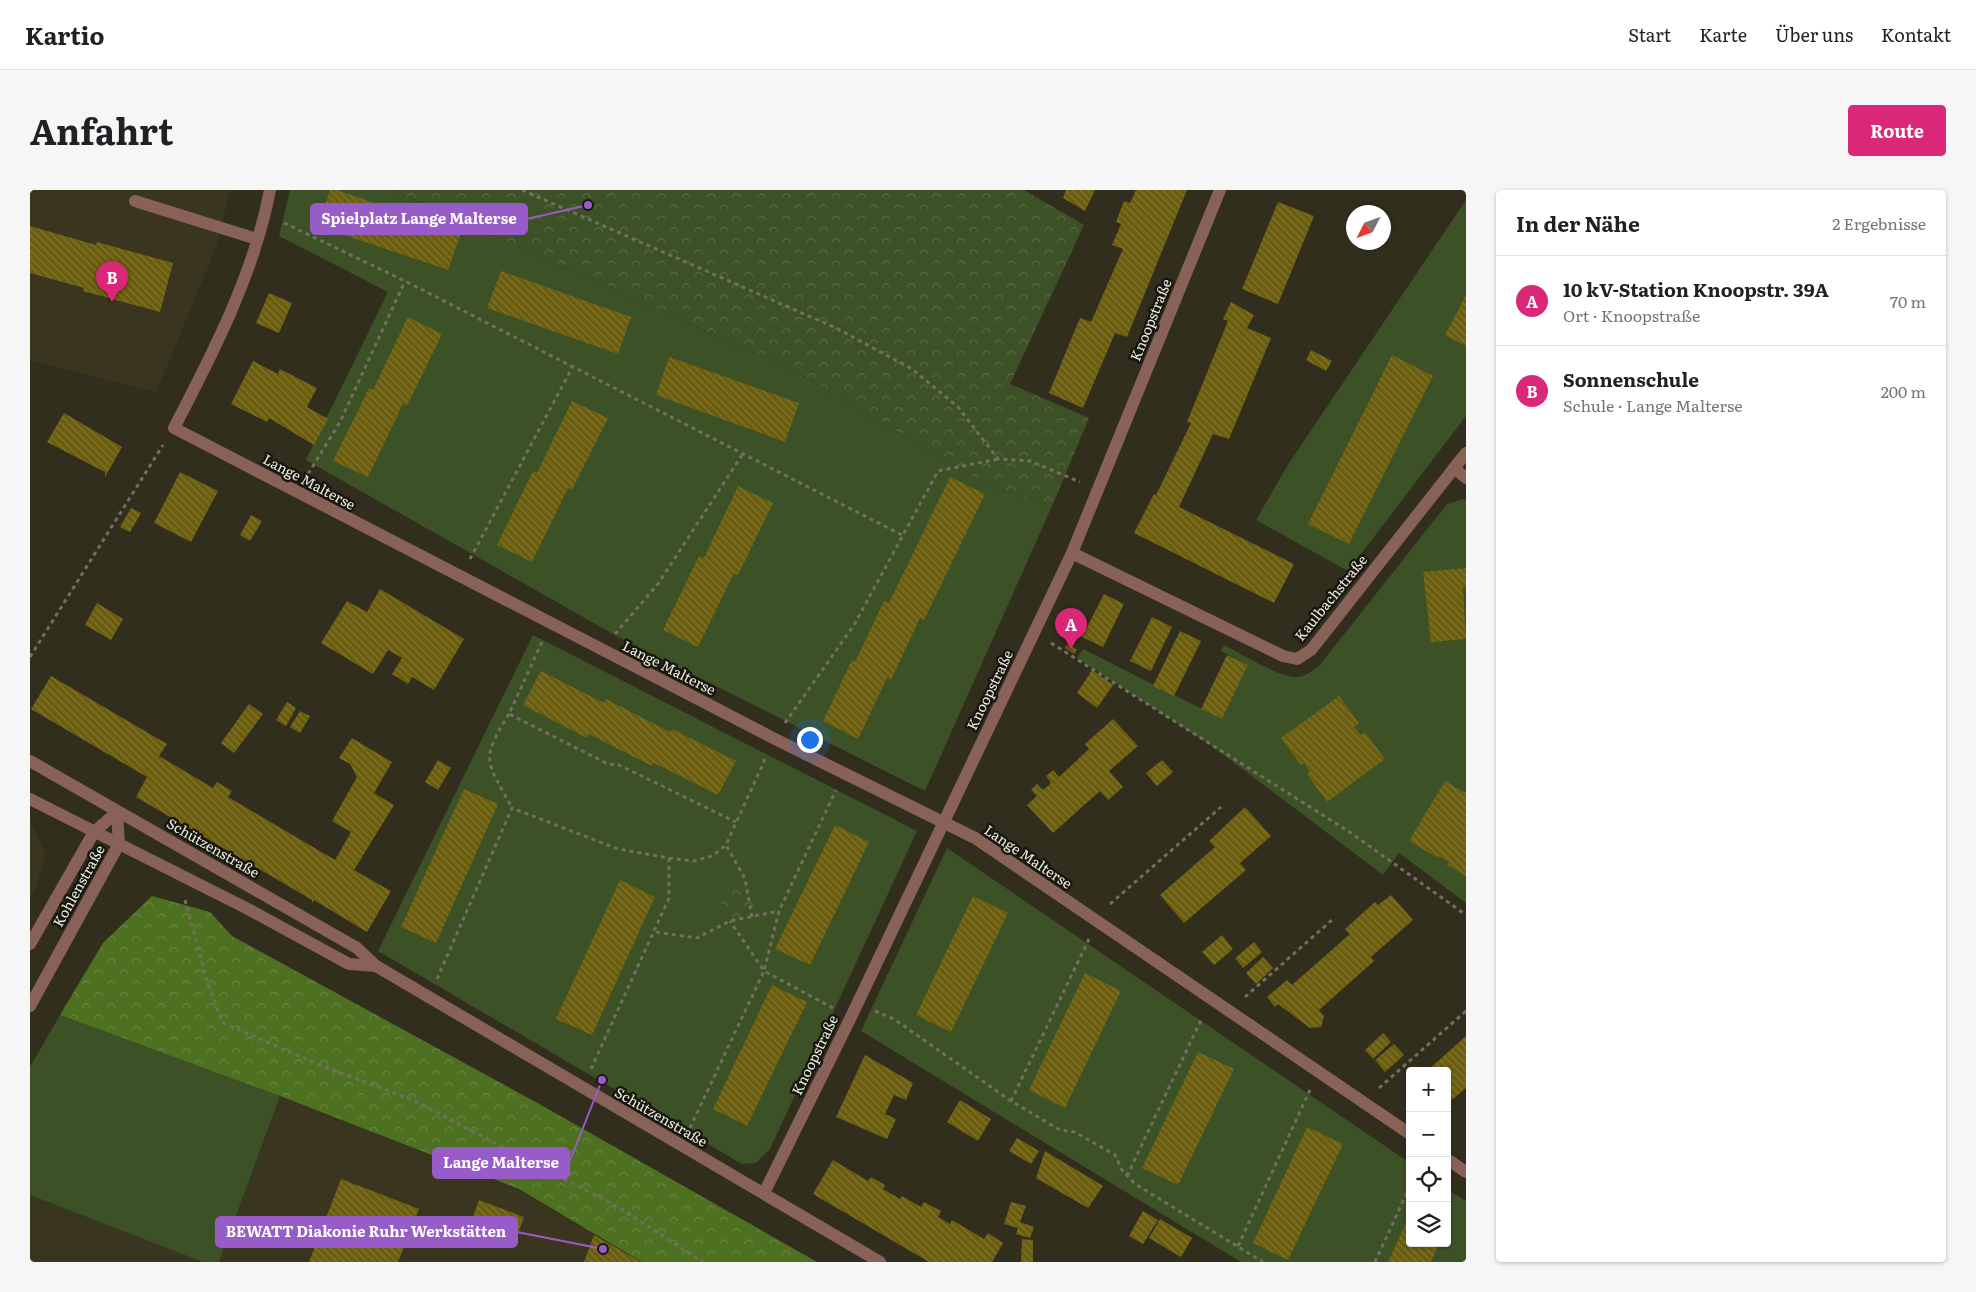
<!DOCTYPE html>
<html lang="de">
<meta charset="utf-8">
<style>
body{margin:0;font-family:Literata,serif;background:#f6f6f6;color:#202124}
.controls{position:absolute;right:15px;bottom:15px;display:grid;overflow:hidden;border-radius:5px;box-shadow:0 1px 4px #0004}
.controls button{width:45px;height:45px;display:grid;place-items:center;padding:0;border:0;border-bottom:1px solid #e0e0e0;background:#fff;color:#202124;font:25px sans-serif}
.compass{position:absolute;left:1316px;top:15px;width:45px;height:45px;border-radius:50%;background:#fff;box-shadow:0 1px 4px #0004;rotate:228deg}
.you{position:absolute;left:779px;top:549px;width:18px;height:18px;margin:-12px;border:4px solid #fff;border-radius:50%;background:#1a73e8;box-shadow:0 0 0 8px #1a73e833}
.badge{display:grid;place-items:center;width:32px;height:32px;border-radius:50%;background:#db2777;color:#fff;font-size:16px;font-weight:700}
.pin{position:absolute;translate:-50% -41px;filter:drop-shadow(0 1px 2px #0008)}
.pin::after{content:'';position:absolute;top:26px;width:18px;height:15px;background:inherit;clip-path:polygon(0 0,100% 0,50% 100%)}
.list{margin:0;padding:0;list-style:none}
h2{display:flex;justify-content:space-between;align-items:center;height:65px;margin:0;padding:0 20px;font-size:21px}
h2 small{font-size:16px;font-weight:400;color:#757577}
.list li{display:grid;grid-template-columns:32px 1fr auto;gap:15px;align-items:center;box-sizing:border-box;height:90px;padding:0 20px;border-top:1px solid #e0e0e0}
.list b{display:block;font-size:19px;white-space:nowrap}
.list p{margin:0;font-size:16px;white-space:nowrap;color:#757577}
.list em{font-size:16px;font-style:normal;color:#757577}
.icon{flex:none;width:28px;height:28px;fill:none;stroke:currentColor;stroke-width:2;stroke-linecap:round;stroke-linejoin:round}
.map{position:relative;flex:none;width:1436px;height:1072px;overflow:hidden;border-radius:5px}
header{display:flex;align-items:center;gap:30px;box-sizing:border-box;height:70px;padding:0 25px;background:#fff;border-bottom:1px solid #e0e0e0}
header strong{font-size:24px}
nav{display:flex;gap:28px;margin-inline-start:auto;font-size:18px}
.intro{display:flex;align-items:center;justify-content:space-between;box-sizing:border-box;height:120px;padding:0 30px}
h1{margin:0;font-size:35px}
.button{padding:12px 22px;border-radius:5px;background:#db2777;color:#fff;font-size:18px;font-weight:700}
main{display:flex;gap:30px;padding:0 30px}
aside{flex:1;background:#fff;border-radius:5px;box-shadow:0 1px 4px #0004}
.map>svg:first-child{display:block}
.built{fill:#3a351e}
.grass{fill:#3c5125}
.forest{fill:url(#forest-crowns)}
.park{fill:url(#park-crowns)}
.building{fill:url(#building-back-hatch)}
.lines{fill:none;stroke-linecap:round;stroke-linejoin:round}
.path{stroke:#726f61;stroke-width:3;stroke-dasharray:4 4;stroke-linecap:butt}
.pedestrian{stroke:#886159;stroke-width:12}
.minor{stroke:#886159;stroke-width:12}
.tertiary{stroke:#886159;stroke-width:12}
.labels{text-anchor:middle;stroke-width:5;stroke-linejoin:round;paint-order:stroke}
.street-label{font-size:14px;fill:#f0eee3;stroke:#18170f}
.leader{fill:none;stroke:#985cc8;stroke-width:2}
.callout-dot{fill:#985cc8;stroke:#18170f;stroke-width:2}
.callout{fill:#985cc8;stroke:#985cc8;stroke-width:2}
.callout-label{font-size:15px;text-anchor:middle;font-weight:bold;fill:#fff}
</style>
<header>
<strong>Kartio</strong>
<nav><a>Start</a><a>Karte</a><a>Über uns</a><a>Kontakt</a></nav>
</header>
<div class="intro"><h1>Anfahrt</h1><a class="button">Route</a></div>
<main>
<div class="map">
<svg width="1436" height="1072" viewBox="0 0 1436 1072">
<defs>
<pattern id="forest-crowns" width="20" height="18" patternUnits="userSpaceOnUse" patternTransform="scale(1.25)"><rect width="20" height="18" fill="#4d7120"/><path d="M2 6a3 3 0 1 1 6 0M12 15a3 3 0 1 1 6 0" fill="none" stroke="#678640"/></pattern>
<pattern id="park-crowns" width="20" height="18" patternUnits="userSpaceOnUse" patternTransform="scale(1.25)"><rect width="20" height="18" fill="#3c5125"/><path d="M2 6a3 3 0 1 1 6 0M12 15a3 3 0 1 1 6 0" fill="none" stroke="#586a44"/></pattern>
<pattern id="building-back-hatch" width="6" height="6" patternUnits="userSpaceOnUse" patternTransform="scale(1.25)"><rect width="6" height="6" fill="#6b5d0e"/><path d="M-1 5l2 2M0 0l6 6M5-1l2 2" fill="none" stroke="#807531"/></pattern>
</defs>
<rect width="100%" height="100%" fill="#322e1e"/>
<g class="built">
<path d="M0,0H200L187,55L126,203L0,170Z"/>
<path d="M0,631L16,664L6,697L0,707Z"/>
<path d="M250,906L489,1000L612,1072H189Z"/>
<path d="M0,1005L173,1072H0Z"/>
</g>
<g class="grass">
<path d="M260,0H362L763,180L965,299L1022,316L895,601L592,449L276,270L358,102L249,46Z"/>
<path d="M1436,10V226L1318,381L1226,330L1259,273Z"/>
<path d="M1434,309L1436,310V713L1369,663L1353,685L1182,556L1047,468L1053,459L1192,529L1218,475L1191,461L1194,455C1212,464 1249,488 1268,487C1276,486 1282,481 1289,476L1417,314Z"/>
<path d="M503,445L887,641L740,959L726,973L712,974L348,761Z"/>
<path d="M917,658L1380,973V1053H1417V999L1436,1011V1072H1211L831,841Z"/>
<path d="M30,825L250,906L189,1072H173L0,1005V877Z"/>
</g>
<path class="forest" d="M122,706L180,722L202,746L511,915L787,1072H612L489,999L250,906L30,825L73,753Z"/>
<g class="park">
<path d="M362,0H994L1054,35L980,194L1059,228L1022,316L965,299L763,180Z"/>
<path d="M718,692L727,727L697,733L688,695Z"/>
</g>
<g class="building">
<path d="M300,0H307L431,43L418,80L288,36Z"/>
<path d="M1036,0H1065L1055,21L1033,8Z"/>
<path d="M1106,0H1157L1097,147L1085,143L1053,218L1019,203L1050,128L1061,132L1093,59L1082,55L1091,34L1086,32L1094,11L1100,13Z"/>
<path d="M1248,12L1284,26L1248,114L1212,99Z"/>
<path d="M0,36L66,55L67,52L143,73L130,122L53,101L54,98L0,83Z"/>
<path d="M471,81L601,127L588,164L457,118Z"/>
<path d="M239,103L262,113L249,143L226,133Z"/>
<path d="M1436,105V156L1415,145Z"/>
<path d="M1201,112L1224,125L1217,138L1241,148L1199,249L1183,244L1149,317L1264,374L1244,413L1104,343L1124,304L1126,305L1161,233L1157,232L1198,131L1193,129Z"/>
<path d="M378,127L412,144L377,216L373,214L338,287L303,271L339,198L343,200Z"/>
<path d="M1281,160L1302,171L1296,181L1276,170Z"/>
<path d="M1362,165L1403,186L1319,354L1278,334Z"/>
<path d="M639,167L769,213L755,252L626,205Z"/>
<path d="M223,171L248,184L250,179L287,198L277,217L298,229L284,255L239,228L237,232L201,214Z"/>
<path d="M542,211L578,228L542,300L538,298L502,372L467,355L503,281L507,283Z"/>
<path d="M34,223L92,257L75,287V282L17,252Z"/>
<path d="M150,282L188,301L161,352L124,333Z"/>
<path d="M920,287L955,304L894,430L890,428L861,490L857,488L828,549L793,531L822,470L825,472L854,411L859,413Z"/>
<path d="M708,296L743,313L708,385L704,383L668,457L633,440L669,366L674,368Z"/>
<path d="M101,318L111,323L100,342L90,337Z"/>
<path d="M221,325L232,331L220,351L210,345Z"/>
<path d="M1436,378V397H1433L1436,449L1401,452L1393,382Z"/>
<path d="M350,399L434,449L404,500L382,487L378,494L362,484L372,468L358,460L343,484L291,453L317,411L337,422Z"/>
<path d="M1074,404L1094,414L1073,457L1052,447Z"/>
<path d="M67,413L93,429L81,450L55,435Z"/>
<path d="M1122,427L1142,437L1121,481L1100,471Z"/>
<path d="M1150,441L1171,451L1144,506L1123,496Z"/>
<path d="M1038,453L1047,460L1044,464L1035,458Z"/>
<path d="M1197,465L1218,475L1192,529L1171,519Z"/>
<path d="M1062,480L1083,495L1067,518L1047,503Z"/>
<path d="M511,481L574,513L576,509L640,542L642,539L706,571L688,605L624,573L622,576L559,544L557,548L493,515Z"/>
<path d="M21,486L137,554L129,566L183,598L187,592L202,601L198,607L305,670L321,642L302,631L327,587L320,574L309,568L322,548L362,572L344,603L364,615L324,680L361,701L337,742L284,710L282,713V710L106,607L117,587L1,519Z"/>
<path d="M1309,506L1329,533L1324,537L1331,545L1335,542L1355,569L1297,612L1277,584L1280,582L1274,573L1271,575L1251,548Z"/>
<path d="M257,512L266,518L256,536L246,530Z"/>
<path d="M219,514L233,524L204,563L191,553Z"/>
<path d="M270,521L280,526L270,543L260,537Z"/>
<path d="M1083,529L1108,556L1079,581L1093,597L1078,610L1070,601L1023,643L997,615L1007,606L1001,600L1007,594L1013,600L1021,593L1016,586L1023,580L1029,587L1059,559L1055,554Z"/>
<path d="M408,570L421,578L408,600L395,592Z"/>
<path d="M1132,570L1143,582L1127,596L1116,583Z"/>
<path d="M1415,591L1436,603V686L1417,675L1419,672L1409,666L1408,668L1379,651Z"/>
<path d="M434,599L468,614L406,753L371,737Z"/>
<path d="M1215,617L1241,646L1210,673L1216,680L1154,733L1130,705L1185,657L1179,651Z"/>
<path d="M805,635L839,652L780,775L745,759Z"/>
<path d="M590,690L625,707L562,845L526,829Z"/>
<path d="M1361,705L1383,730L1341,767L1344,771L1289,820L1294,826L1291,837L1280,838L1248,814L1245,817L1237,807L1257,790L1262,795L1320,744L1315,739L1345,712L1348,715Z"/>
<path d="M943,706L978,723L921,842L886,825Z"/>
<path d="M1192,745L1203,759L1184,775L1172,762Z"/>
<path d="M1224,752L1232,762L1213,778L1205,768Z"/>
<path d="M1233,767L1243,778L1226,794L1216,783Z"/>
<path d="M1055,783L1091,801L1035,918L999,900Z"/>
<path d="M742,795L777,812L717,936L683,919Z"/>
<path d="M1353,843L1361,852L1343,869L1335,860Z"/>
<path d="M1436,846V898L1417,914V881H1397Z"/>
<path d="M1364,854L1374,865L1355,882L1345,870Z"/>
<path d="M1168,862L1204,879L1148,995L1112,978Z"/>
<path d="M835,865L883,893L876,910L864,905L855,924L866,929L857,949L806,927Z"/>
<path d="M930,910L961,929L948,951L917,932Z"/>
<path d="M1277,937L1313,954L1258,1070L1223,1053Z"/>
<path d="M987,948L1009,961L1001,974L979,961Z"/>
<path d="M1015,961L1073,996L1058,1018L1006,988Z"/>
<path d="M803,970L838,991L841,987L855,995L853,999L870,1009L872,1006L891,1017L894,1012L911,1021L908,1027L920,1034L922,1030L954,1049L958,1043L973,1053L962,1072H899L783,1004Z"/>
<path d="M311,989L389,1019L368,1072H279Z"/>
<path d="M449,1010L494,1027L485,1053L477,1056L438,1041Z"/>
<path d="M981,1012L996,1016L990,1032L1004,1037L1000,1048L986,1044L988,1038L974,1034Z"/>
<path d="M1113,1021L1128,1030L1113,1054L1099,1046Z"/>
<path d="M1380,1024V1053H1409L1401,1072H1358Z"/>
<path d="M1130,1029L1162,1048L1151,1067L1119,1048Z"/>
<path d="M564,1045L611,1072H554Z"/>
<path d="M992,1049L1003,1050V1072H991Z"/>
</g>
<g class="lines">
<g class="path">
<path d="M492,0L806,138L882,179L928,217L968,269L1000,271L1050,292"/>
<path d="M254,33L375,91L872,345"/>
<path d="M278,284L310,232L375,91"/>
<path d="M440,369L543,176"/>
<path d="M585,444L628,394L714,262"/>
<path d="M512,452L479,524L578,574L589,575L706,632"/>
<path d="M1021,453L1321,643L1436,725"/>
<path d="M0,467L133,255"/>
<path d="M479,524C449,572 457,571 482,618"/>
<path d="M755,533L824,435L908,281L968,269"/>
<path d="M155,710L178,794L193,833L290,875L383,910L588,1017L673,1072"/>
<path d="M1080,714L1191,617"/>
<path d="M722,727L715,689L696,655L736,567"/>
<path d="M626,742L667,748L700,731L749,721"/>
<path d="M407,789L482,618L588,659L639,668L664,671L682,666L696,655"/>
<path d="M1215,807L1303,729"/>
<path d="M803,818L734,781L749,721L806,600"/>
<path d="M845,821L864,829L981,911L1030,940L1045,942L1085,965L1092,980L1105,994L1233,1072"/>
<path d="M561,879L639,708V668"/>
<path d="M1349,898L1436,821"/>
<path d="M981,911L1059,749"/>
<path d="M660,938L734,781L700,731"/>
<path d="M1097,986L1172,828"/>
<path d="M1208,1056L1280,900"/>
<path d="M1345,1072L1380,996"/>
</g>
<path class="pedestrian" d="M105,11L227,49"/>
<g class="minor">
<path d="M240,0C224,84 183,163 144,238L745,549L945,648L1380,944"/>
<path d="M1424,278L1436,288"/>
<path d="M1042,363L1253,466L1267,469L1281,460L1436,263"/>
<path d="M1417,969L1436,982"/>
<path d="M734,1003L821,827L1042,363L1190,0"/>
</g>
<g class="tertiary">
<path d="M0,571L327,758L346,776L850,1072"/>
<path d="M0,609L218,719L319,774L346,776"/>
<path d="M0,754L64,642L87,622"/>
<path d="M0,816L89,654L87,622"/>
</g>
</g>
<g class="labels">
<g class="street-label">
<text transform="translate(1121 130) rotate(-68)" y="5">Knoopstraße</text>
<text transform="translate(279 292) rotate(28)" y="5">Lange Malterse</text>
<text transform="translate(1301 408) rotate(-51)" y="5">Kaulbachstraße</text>
<text transform="translate(639 478) rotate(27)" y="5">Lange Malterse</text>
<text transform="translate(960 500) rotate(-64)" y="5">Knoopstraße</text>
<text transform="translate(183 658) rotate(30)" y="5">Schützenstraße</text>
<text transform="translate(998 667) rotate(34)" y="5">Lange Malterse</text>
<text transform="translate(49 696) rotate(-61)" y="5">Kohlenstraße</text>
<text transform="translate(785 865) rotate(-64)" y="5">Knoopstraße</text>
<text transform="translate(631 927) rotate(30)" y="5">Schützenstraße</text>
</g>
</g>
<path class="leader" d="M558 15L497 29M572 890L539 973M573 1059L487 1042"/>
<g class="callout-dot">
<circle cx="558" cy="15" r="5"/>
<circle cx="572" cy="890" r="5"/>
<circle cx="573" cy="1059" r="5"/>
</g>
<g class="callout">
<rect x="281" y="14" width="216" height="30" rx="5"/>
<rect x="403" y="958" width="136" height="30" rx="5"/>
<rect x="186" y="1027" width="301" height="30" rx="5"/>
</g>
<g class="callout-label">
<text x="389" y="34">Spielplatz Lange Malterse</text>
<text x="471" y="978">Lange Malterse</text>
<text x="336" y="1047">BEWATT Diakonie Ruhr Werkstätten</text>
</g>
</svg>
<div class="controls">
<button>+</button>
<button>−</button>
<button><svg class="icon" aria-label="locate" viewBox="0 0 24 24"><circle cx="12" cy="12" r="6"/><path d="M12 2v4M12 18v4M2 12h4M18 12h4"/></svg></button>
<button><svg class="icon" aria-label="layers" viewBox="0 0 24 24"><path d="M12 4l9 5-9 5-9-5zM3 14l9 5 9-5"/></svg></button>
</div>
<svg class="compass" viewBox="-18 -18 36 36"><path d="M0-13l5 13h-10z" fill="#e53935"/><path d="M0 13l5-13h-10z" fill="#757577"/></svg>
<div class="you"></div>
<div class="pin badge" style="left:1041px;top:459px">A</div>
<div class="pin badge" style="left:82px;top:112px">B</div>
</div>
<aside>
<h2>In der Nähe<small>2 Ergebnisse</small></h2>
<ul class="list">
<li><span class="badge">A</span><div><b>10 kV-Station Knoopstr. 39A</b><p>Ort · Knoopstraße</p></div><em>70 m</em></li>
<li><span class="badge">B</span><div><b>Sonnenschule</b><p>Schule · Lange Malterse</p></div><em>200 m</em></li>
</ul>
</aside>
</main>
